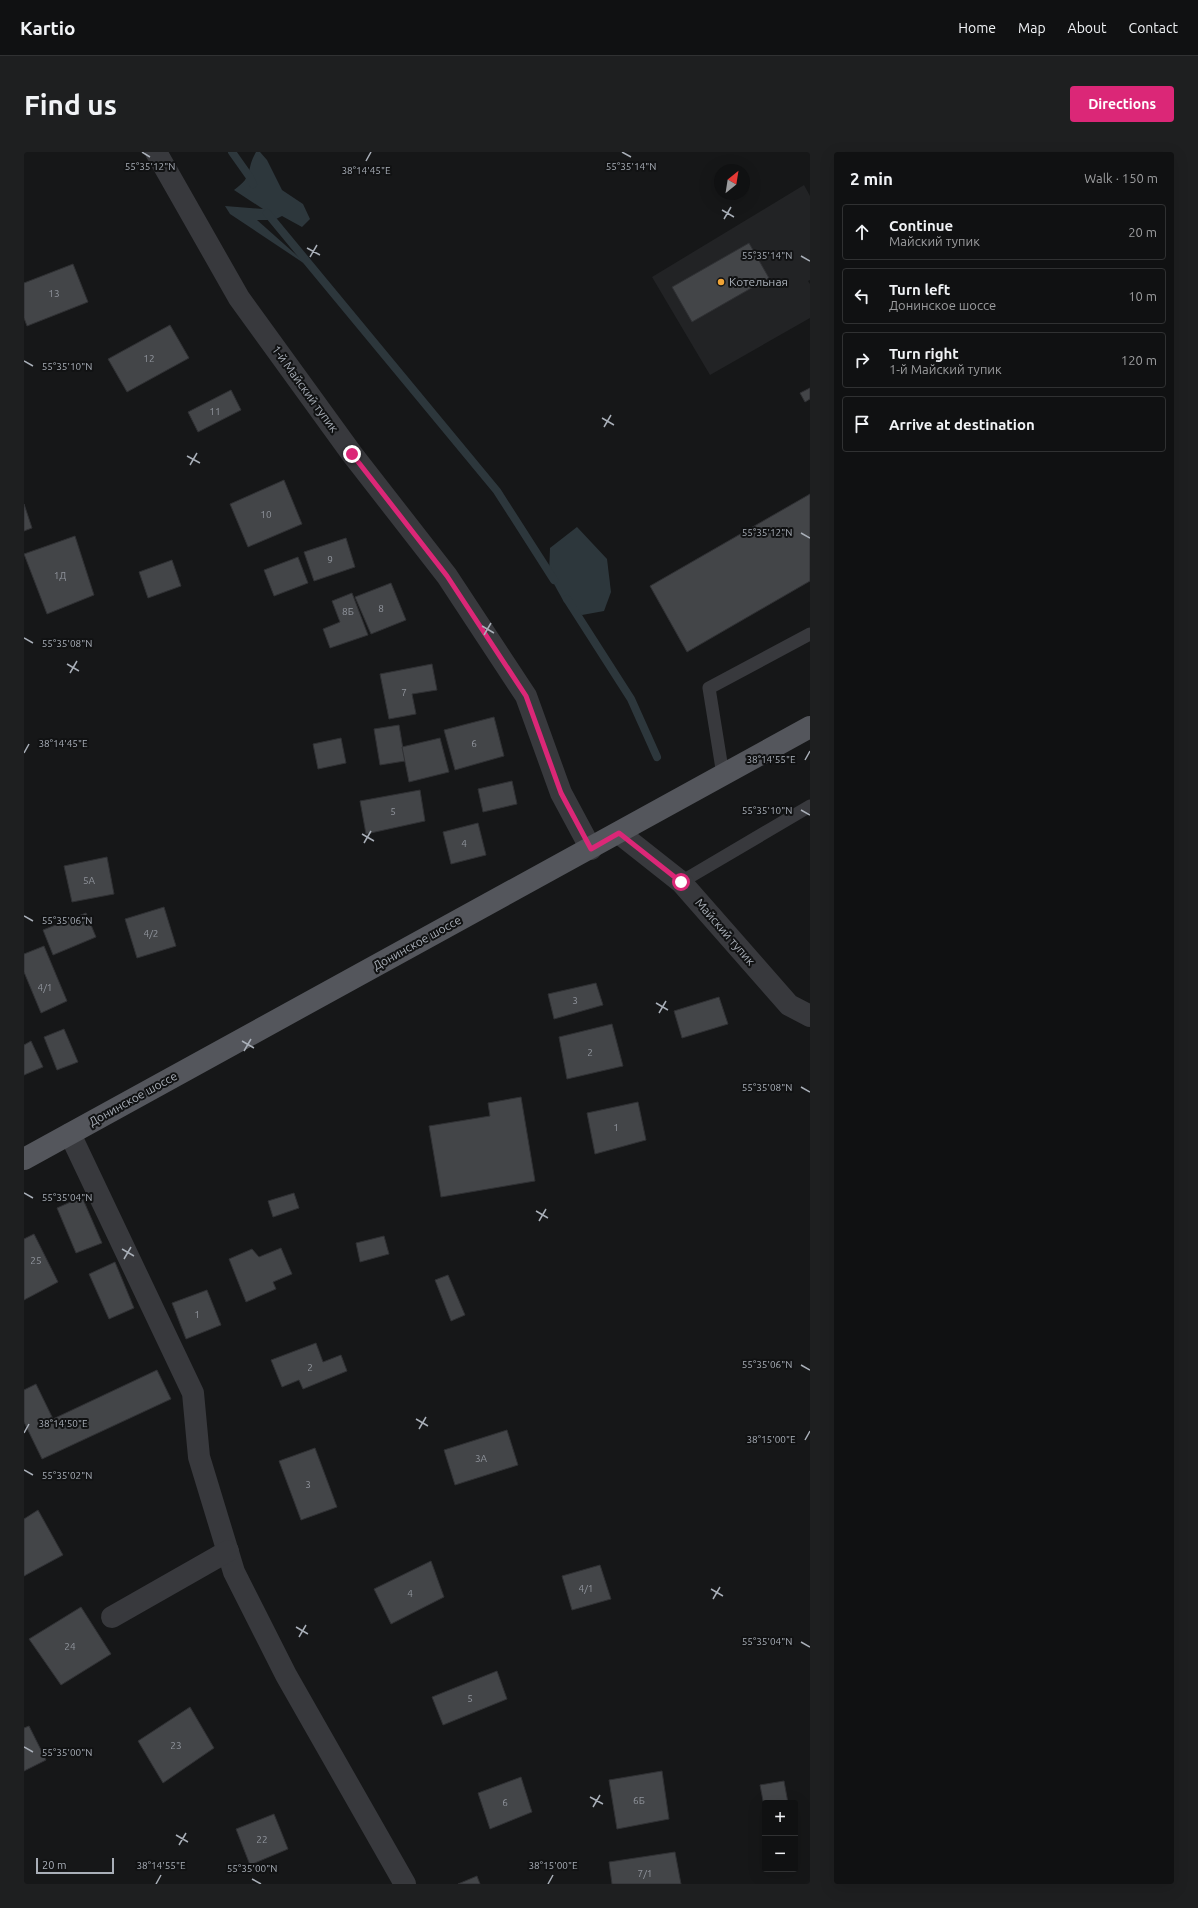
<!DOCTYPE html>
<meta charset="utf-8">
<style>
body{margin:0;font-family:Ubuntu,sans-serif;background:#1e1f20;color:#f1f3f6}
.controls{position:absolute;right:12px;bottom:12px;display:grid;overflow:hidden;border-radius:4px;box-shadow:0 4px 16px #0002}
.controls button{width:36px;height:36px;display:grid;place-items:center;padding:0;border:0;border-bottom:1px solid #303132;background:#101112;color:#f1f3f6;font:20px sans-serif}
.compass{position:absolute;left:690px;top:12px;width:36px;height:36px;border-radius:50%;background:#101112;box-shadow:0 4px 16px #0002;rotate:30deg}
.scale{position:absolute;left:12px;bottom:10px;width:78px;box-sizing:border-box;padding-left:4px;border:2px solid #a9afb8;border-top:0;font-size:11px;line-height:14px;white-space:nowrap;color:#a9afb8;-webkit-text-stroke:3px #111213;paint-order:stroke}
.stop{position:absolute;width:12px;height:12px;margin:-9px;border:3px solid #db2777;border-radius:50%;background:#fff}
.stop.end{background:#db2777;border-color:#fff;box-shadow:0 1px 4px #0008}
.list{margin:0;padding:0;list-style:none}
h2{display:flex;justify-content:space-between;align-items:center;height:52px;margin:0;padding:0 16px;font-size:17px}
h2 small{font-size:13px;font-weight:400;color:#9c9d9f}
.list li{display:grid;grid-template-columns:26px 1fr auto;gap:12px;align-items:center;box-sizing:border-box;height:56px;margin:0 8px 8px;padding:0 8px;border:1px solid #303132;border-radius:4px}
.list b{display:block;font-size:15px;white-space:nowrap}
.list p{margin:0;font-size:13px;white-space:nowrap;color:#9c9d9f}
.list em{font-size:13px;font-style:normal;color:#9c9d9f}
.icon{flex:none;width:22px;height:22px;fill:none;stroke:currentColor;stroke-width:2;stroke-linecap:round;stroke-linejoin:round}
.map{position:relative;flex:none;width:786px;height:1732px;overflow:hidden;border-radius:4px}
header{display:flex;align-items:center;gap:24px;box-sizing:border-box;height:56px;padding:0 20px;background:#101112;border-bottom:1px solid #303132}
header strong{font-size:19px}
nav{display:flex;gap:22px;margin-inline-start:auto;font-size:14px}
.intro{display:flex;align-items:center;justify-content:space-between;box-sizing:border-box;height:96px;padding:0 24px}
h1{margin:0;font-size:28px}
.button{padding:10px 18px;border-radius:4px;background:#db2777;color:#fff;font-size:14px;font-weight:700}
main{display:flex;gap:24px;padding:0 24px}
aside{flex:1;background:#101112;border-radius:4px;box-shadow:0 4px 16px #0002}
.map>svg:first-child{display:block}
.built{fill:#222325}
.water{fill:#2d373c}
.lines{fill:none;stroke-linecap:round;stroke-linejoin:round}
.stream{stroke:#2d373c;stroke-width:8}
.building{fill:#434548;stroke:#303134}
.lane{stroke:#38393d;stroke-width:13}
.street{stroke:#38393d;stroke-width:22}
.primary{stroke:#54565c;stroke-width:22}
.route{stroke:#db2777;stroke-width:5}
.ticks{fill:none;stroke:#a9afb8;stroke-width:1.5}
.poi-dot{fill:#f0a436;stroke:#111213;stroke-width:1.5}
.labels{text-anchor:middle;stroke-width:4;stroke-linejoin:round;paint-order:stroke}
.number-label{font-size:10px;fill:#90949c}
.poi-label{font-size:12px;fill:#a9afb8;stroke:#111213;text-anchor:start}
.street-label{font-size:12px;fill:#a9afb8;stroke:#111213}
.ticks-label{font-size:10px;text-anchor:middle;fill:#a9afb8;stroke:#111213;stroke-width:4;stroke-linejoin:round;paint-order:stroke}
</style>
<header>
<strong>Kartio</strong>
<nav><a>Home</a><a>Map</a><a>About</a><a>Contact</a></nav>
</header>
<div class="intro"><h1>Find us</h1><a class="button">Directions</a></div>
<main>
<div class="map">
<svg width="786" height="1732" viewBox="0 0 786 1732">
<rect width="100%" height="100%" fill="#161718"/>
<path class="built" d="M780,33L786,44V128L784,129L786,132V166L686,223L628,125Z"/>
<g class="water">
<path d="M232,0H236L243,8L258,38L279,52L286,67L278,75L258,64L250,68H233L287,116L206,62L201,54L239,57L210,38C231,23 221,19 232,0Z"/>
<path d="M553,375L583,407L587,440L580,459L558,463L540,450L525,423L526,396Z"/>
</g>
<g class="lines">
<g class="stream">
<path d="M208,0L225,24L229,32"/>
<path d="M243,61L473,339L530,428"/>
<path d="M543,447L607,547L633,605"/>
</g>
</g>
<g class="building">
<path d="M725,91L745,126L668,170L648,135Z"/>
<path d="M49,112L64,150L3,174L0,166V131Z"/>
<path d="M146,173L165,206L103,240L84,207Z"/>
<path d="M786,236V247L781,250L776,241Z"/>
<path d="M207,238L217,258L174,280L164,260Z"/>
<path d="M260,328L278,372L224,395L206,352Z"/>
<path d="M786,342V429L663,500L626,434Z"/>
<path d="M0,352L8,376L0,379Z"/>
<path d="M51,384L70,443L23,462L0,402Z"/>
<path d="M322,386L331,415L290,429L280,400Z"/>
<path d="M274,405L284,431L250,444L240,418Z"/>
<path d="M148,408L157,434L124,446L115,420Z"/>
<path d="M367,431L382,468L347,482L331,445Z"/>
<path d="M328,441L344,483L306,496L299,477L316,470L308,449Z"/>
<path d="M408,512L413,538L388,542L392,562L365,567L356,522Z"/>
<path d="M470,565L480,604L431,618L420,578Z"/>
<path d="M375,573L381,609L356,613L350,577Z"/>
<path d="M317,586L322,611L294,617L289,592Z"/>
<path d="M416,586L425,620L385,630L378,595Z"/>
<path d="M488,629L493,652L459,660L454,637Z"/>
<path d="M396,638L401,669L342,682L336,649Z"/>
<path d="M454,671L462,703L427,712L419,680Z"/>
<path d="M83,705L90,742L48,750L40,714Z"/>
<path d="M140,755L152,794L113,806L101,767Z"/>
<path d="M62,761L72,785L29,803L19,778Z"/>
<path d="M20,794L43,849L17,861L0,820V802Z"/>
<path d="M572,831L579,853L530,867L524,842Z"/>
<path d="M695,845L704,872L658,886L650,859Z"/>
<path d="M588,872L599,914L543,927L535,885Z"/>
<path d="M40,877L54,910L33,918L20,885Z"/>
<path d="M7,889L19,915L0,923V893Z"/>
<path d="M497,945L511,1029L417,1045L405,974L466,964L464,951Z"/>
<path d="M614,950L622,988L571,1002L563,961Z"/>
<path d="M270,1041L275,1056L249,1065L244,1049Z"/>
<path d="M58,1045L78,1091L52,1101L33,1056Z"/>
<path d="M10,1082L34,1130L0,1148V1087Z"/>
<path d="M360,1084L365,1102L336,1110L332,1091Z"/>
<path d="M257,1096L268,1122L249,1130L252,1137L222,1150L205,1107L228,1097L235,1105Z"/>
<path d="M91,1110L110,1156L85,1167L65,1122Z"/>
<path d="M424,1123L441,1163L427,1169L411,1128Z"/>
<path d="M183,1138L197,1173L162,1187L148,1151Z"/>
<path d="M292,1191L299,1210L317,1203L323,1219L279,1237L275,1228L258,1235L247,1208Z"/>
<path d="M133,1218L147,1247L18,1307L0,1270V1238L12,1232L29,1267Z"/>
<path d="M483,1278L494,1313L431,1333L420,1298Z"/>
<path d="M291,1296L313,1355L277,1368L255,1309Z"/>
<path d="M14,1358L39,1403L0,1424V1367Z"/>
<path d="M407,1409L420,1445L367,1472L350,1437Z"/>
<path d="M576,1413L587,1447L548,1458L538,1424Z"/>
<path d="M57,1455L87,1502L37,1533L5,1487Z"/>
<path d="M473,1519L483,1547L419,1573L408,1545Z"/>
<path d="M166,1555L190,1596L139,1631L114,1589Z"/>
<path d="M5,1574L22,1608L0,1619V1576Z"/>
<path d="M638,1619L645,1667L593,1677L585,1628Z"/>
<path d="M497,1625L508,1660L466,1677L454,1641Z"/>
<path d="M760,1629L764,1651H741V1659L736,1633Z"/>
<path d="M250,1662L264,1697L226,1713L212,1677Z"/>
<path d="M651,1700L657,1732H588L585,1710Z"/>
<path d="M453,1724L456,1732H434Z"/>
</g>
<g class="lines">
<g class="lane">
<path d="M699,623L685,536L786,482"/>
<path d="M657,730L786,654"/>
</g>
<g class="street">
<path d="M132,0L215,146L328,302L423,424L502,544L537,641L567,697"/>
<path d="M595,681L657,730L765,853L786,864"/>
<path d="M46,982L169,1241L175,1305L210,1420L262,1523L381,1732"/>
<path d="M88,1465L204,1399"/>
</g>
<path class="primary" d="M0,1007L786,575"/>
</g>
<g class="lines">
<path class="route" d="M328,302L423,424L502,544L537,641L567,697L595,681L657,730"/>
</g>
<path class="ticks" d="M118,0L126,5M598,0L607,5M342,9L347,0M698,58L710,65M700,67L707,55M283,96L296,103M777,104L786,109M286,105L293,93M0,209L9,214M578,266L590,273M580,275L587,263M163,304L176,311M166,313L173,301M777,381L786,386M458,474L470,481M460,483L467,471M0,486L9,491M43,512L55,519M46,521L53,509M0,601L5,592M781,608L786,599M777,658L786,663M338,682L350,689M340,691L347,679M0,764L9,769M632,851L644,858M635,861L642,849M218,889L230,896M220,899L227,887M777,935L786,940M0,1041L9,1046M512,1059L524,1066M515,1069L522,1057M98,1097L110,1104M100,1107L107,1095M777,1213L786,1218M392,1267L404,1274M395,1277L402,1265M0,1281L5,1272M781,1288L786,1279M0,1318L9,1323M687,1437L699,1444M689,1447L696,1435M272,1475L284,1482M275,1485L282,1473M777,1490L786,1495M0,1595L9,1600M566,1645L579,1652M569,1655L576,1643M152,1683L164,1690M155,1693L162,1681M228,1727L237,1732M132,1732L137,1723M524,1732L529,1723"/>
<circle class="poi-dot" cx="697" cy="130" r="4"/>
<g class="labels">
<g class="number-label">
<text x="30" y="145">13</text>
<text x="125" y="210">12</text>
<text x="191" y="263">11</text>
<text x="242" y="366">10</text>
<text x="306" y="411">9</text>
<text x="36" y="427">1Д</text>
<text x="357" y="460">8</text>
<text x="324" y="463">8Б</text>
<text x="380" y="544">7</text>
<text x="450" y="595">6</text>
<text x="369" y="663">5</text>
<text x="440" y="695">4</text>
<text x="65" y="732">5А</text>
<text x="127" y="785">4/2</text>
<text x="21" y="839">4/1</text>
<text x="551" y="852">3</text>
<text x="566" y="904">2</text>
<text x="592" y="979">1</text>
<text x="12" y="1112">25</text>
<text x="173" y="1166">1</text>
<text x="286" y="1219">2</text>
<text x="457" y="1310">3А</text>
<text x="284" y="1336">3</text>
<text x="562" y="1440">4/1</text>
<text x="386" y="1445">4</text>
<text x="46" y="1498">24</text>
<text x="446" y="1550">5</text>
<text x="152" y="1597">23</text>
<text x="615" y="1652">6Б</text>
<text x="481" y="1654">6</text>
<text x="238" y="1691">22</text>
<text x="621" y="1725">7/1</text>
</g>
<g class="poi-label">
<text x="705" y="134">Котельная</text>
</g>
<g class="street-label">
<text transform="translate(281 237) rotate(54)" y="4">1-й Майский тупик</text>
<text transform="translate(701 780) rotate(49)" y="4">Майский тупик</text>
<text transform="translate(393 791) rotate(-29)" y="4">Донинское шоссе</text>
<text transform="translate(109 947) rotate(-29)" y="4">Донинское шоссе</text>
</g>
</g>
<g class="ticks-label">
<text x="126" y="18">55°35'12"N</text>
<text x="607" y="18">55°35'14"N</text>
<text x="342" y="22">38°14'45"E</text>
<text x="743" y="107">55°35'14"N</text>
<text x="43" y="218">55°35'10"N</text>
<text x="743" y="384">55°35'12"N</text>
<text x="43" y="495">55°35'08"N</text>
<text x="39" y="595">38°14'45"E</text>
<text x="747" y="611">38°14'55"E</text>
<text x="743" y="662">55°35'10"N</text>
<text x="43" y="772">55°35'06"N</text>
<text x="743" y="939">55°35'08"N</text>
<text x="43" y="1049">55°35'04"N</text>
<text x="743" y="1216">55°35'06"N</text>
<text x="39" y="1275">38°14'50"E</text>
<text x="747" y="1291">38°15'00"E</text>
<text x="43" y="1327">55°35'02"N</text>
<text x="743" y="1493">55°35'04"N</text>
<text x="43" y="1604">55°35'00"N</text>
<text x="137" y="1717">38°14'55"E</text>
<text x="529" y="1717">38°15'00"E</text>
<text x="228" y="1720">55°35'00"N</text>
</g>
</svg>
<div class="controls">
<button>+</button>
<button>−</button>
</div>
<svg class="compass" viewBox="-18 -18 36 36"><path d="M0-13l5 13h-10z" fill="#e53935"/><path d="M0 13l5-13h-10z" fill="#9c9d9f"/></svg>
<div class="scale">20 m</div>
<div class="stop" style="left:657px;top:730px"></div>
<div class="stop end" style="left:328px;top:302px"></div>
</div>
<aside>
<h2>2 min<small>Walk · 150 m</small></h2>
<ul class="list">
<li><svg class="icon" aria-label="ahead" viewBox="0 0 24 24"><path d="M12 20V5M6 11l6-6 6 6"/></svg><div><b>Continue</b><p>Майский тупик</p></div><em>20 m</em></li>
<li><svg class="icon" aria-label="left" viewBox="0 0 24 24"><path d="M17 20v-9H6M10 6l-5 5 5 5"/></svg><div><b>Turn left</b><p>Донинское шоссе</p></div><em>10 m</em></li>
<li><svg class="icon" aria-label="right" viewBox="0 0 24 24"><path d="M7 20v-9h11M14 6l5 5-5 5"/></svg><div><b>Turn right</b><p>1-й Майский тупик</p></div><em>120 m</em></li>
<li><svg class="icon" aria-label="arrive" viewBox="0 0 24 24"><path d="M6 21V4h12l-3 4 3 4H6"/></svg><div><b>Arrive at destination</b></div></li>
</ul>
</aside>
</main>
